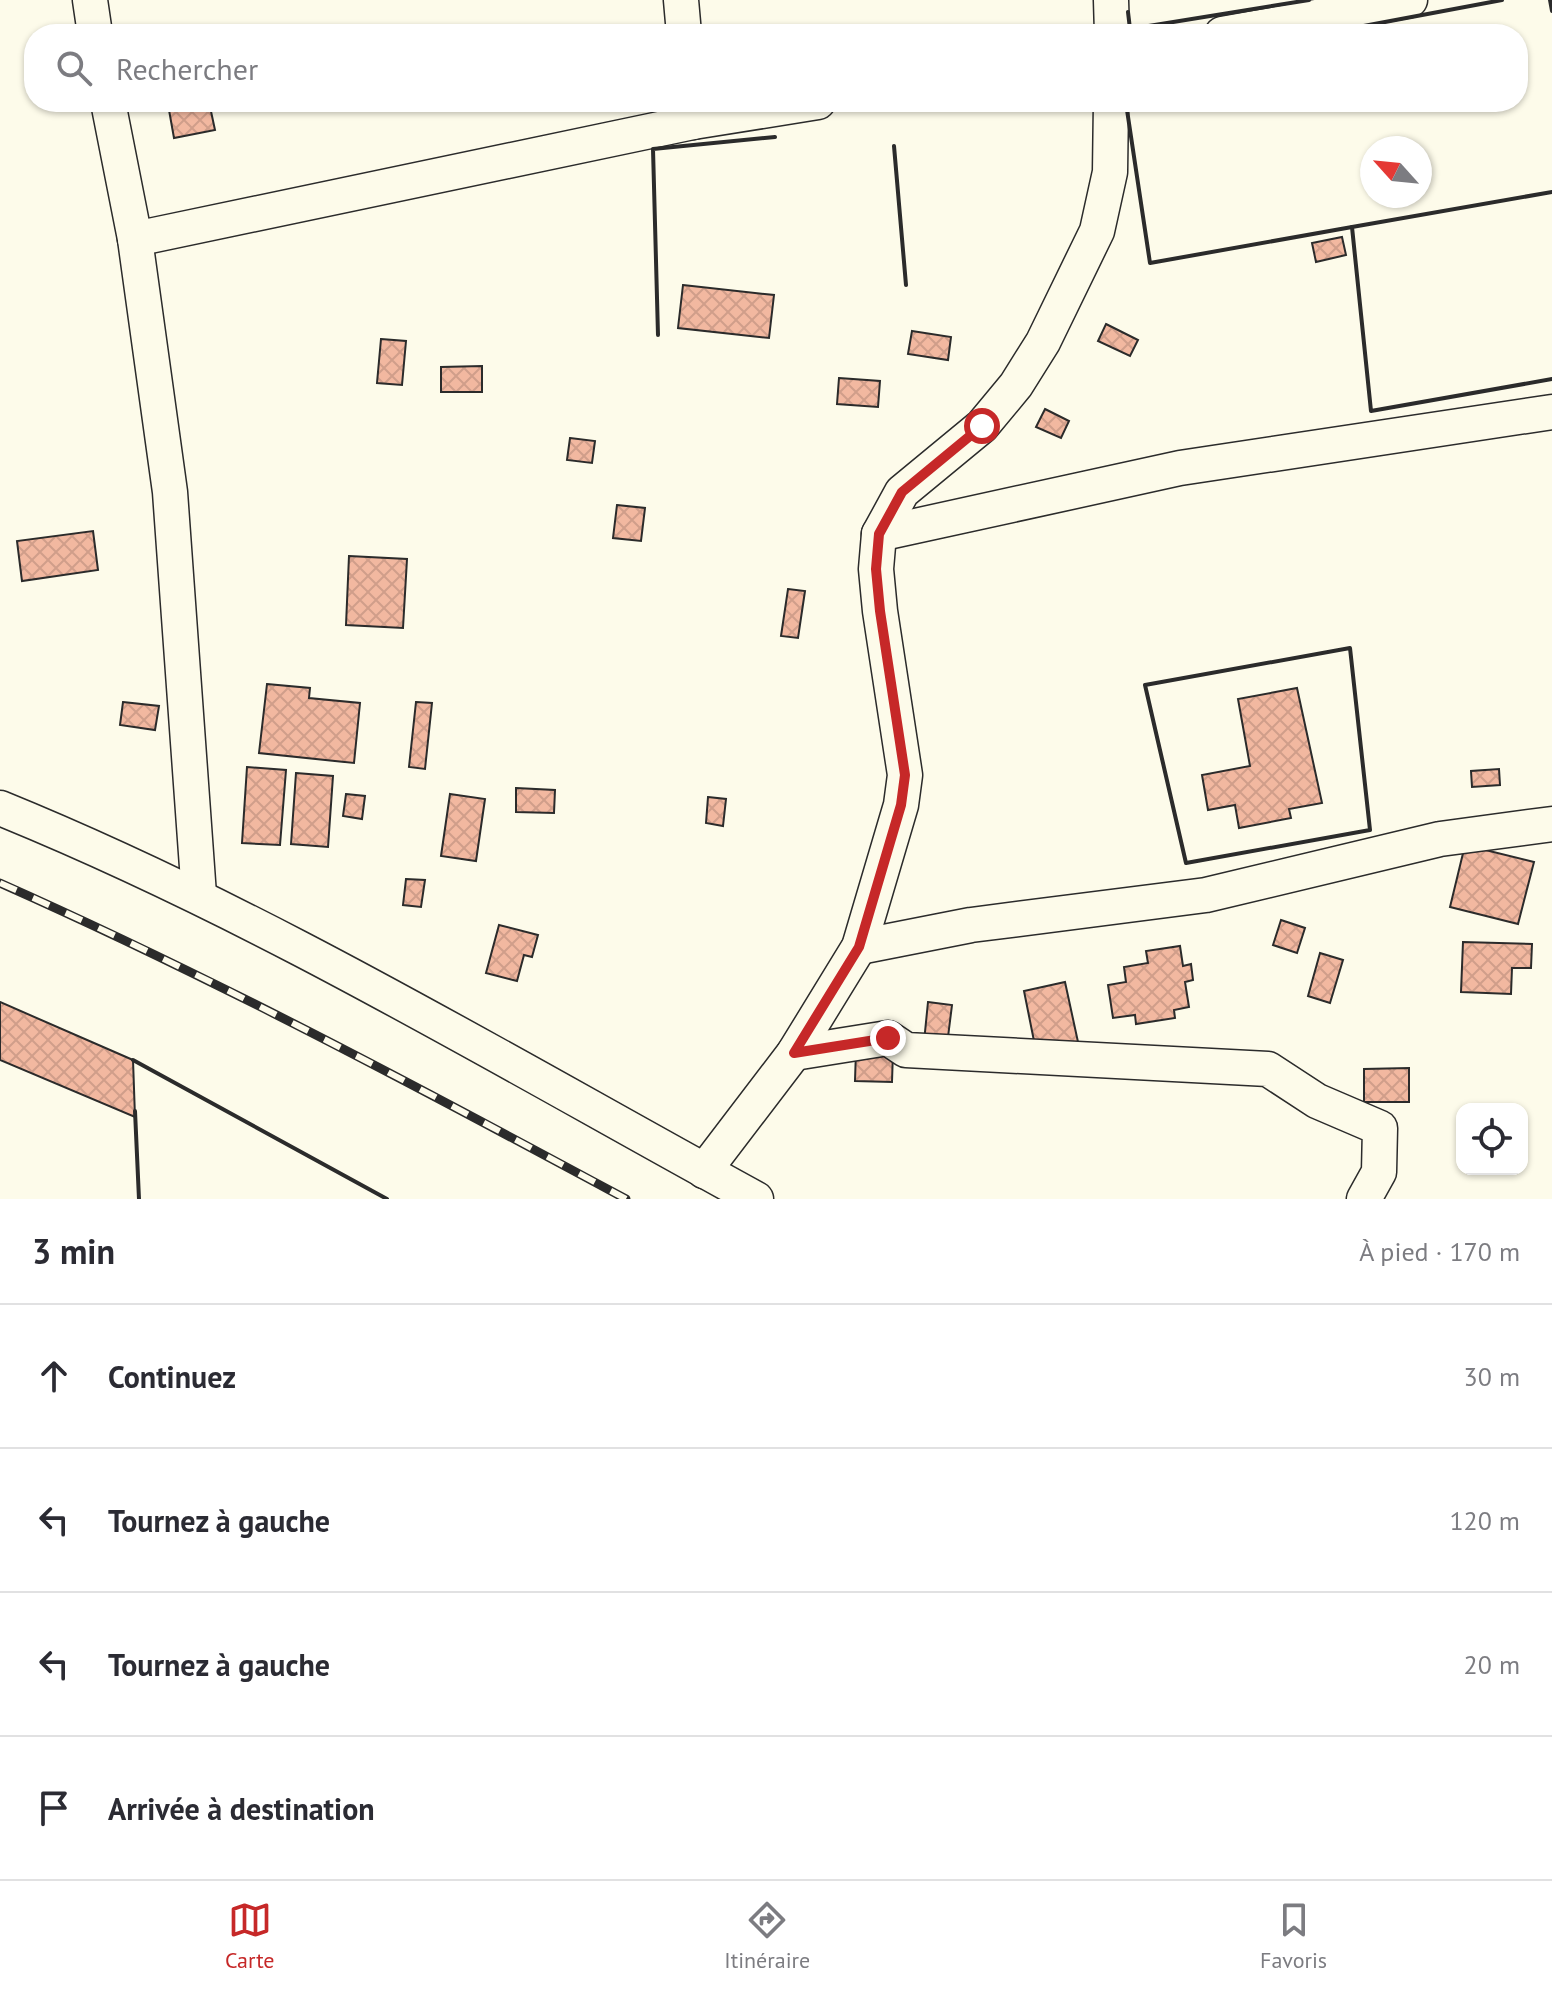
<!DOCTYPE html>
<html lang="fr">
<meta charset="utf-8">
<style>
body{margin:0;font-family:"PT Sans",sans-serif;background:#f7f7f7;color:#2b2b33}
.controls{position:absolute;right:24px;bottom:24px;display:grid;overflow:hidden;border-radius:16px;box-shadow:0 2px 6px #0004}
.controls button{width:72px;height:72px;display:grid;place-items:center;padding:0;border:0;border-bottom:2px solid #e1e1e2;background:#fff;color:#2b2b33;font:40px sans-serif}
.compass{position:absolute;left:1360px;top:136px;width:72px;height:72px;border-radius:50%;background:#fff;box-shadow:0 2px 6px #0004;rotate:297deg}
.stop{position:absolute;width:24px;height:24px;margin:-18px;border:6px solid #c62828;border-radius:50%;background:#fff}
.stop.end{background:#c62828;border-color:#fff;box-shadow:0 2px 8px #0008}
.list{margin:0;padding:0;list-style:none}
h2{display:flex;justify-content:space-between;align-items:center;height:104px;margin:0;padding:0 32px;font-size:34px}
h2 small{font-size:26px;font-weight:400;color:#7c7c81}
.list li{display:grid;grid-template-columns:52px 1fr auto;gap:24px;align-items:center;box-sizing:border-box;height:144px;padding:0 32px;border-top:2px solid #e1e1e2}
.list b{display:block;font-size:30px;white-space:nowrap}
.list em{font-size:26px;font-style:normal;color:#7c7c81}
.icon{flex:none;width:44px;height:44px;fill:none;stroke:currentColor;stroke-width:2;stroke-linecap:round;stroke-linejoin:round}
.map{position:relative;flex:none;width:1552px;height:1199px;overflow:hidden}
.search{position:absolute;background:#fff;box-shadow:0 2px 6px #0004;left:24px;right:24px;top:24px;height:88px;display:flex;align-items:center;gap:20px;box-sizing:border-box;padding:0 28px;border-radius:32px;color:#7c7c81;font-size:30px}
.sheet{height:680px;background:#fff}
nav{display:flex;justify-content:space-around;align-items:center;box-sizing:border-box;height:112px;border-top:2px solid #e1e1e2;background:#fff;font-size:22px;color:#7c7c81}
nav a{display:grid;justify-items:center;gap:4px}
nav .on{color:#c62828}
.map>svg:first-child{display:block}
.building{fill:url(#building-cross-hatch);stroke:#2b2b2b;stroke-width:2}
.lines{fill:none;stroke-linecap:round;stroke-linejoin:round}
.minor-casing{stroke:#2b2b2b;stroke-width:37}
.minor{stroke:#fdfbea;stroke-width:34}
.rail-casing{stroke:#2b2b2b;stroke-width:9}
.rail{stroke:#fdfbea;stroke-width:6;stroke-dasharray:18;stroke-linecap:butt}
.wall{stroke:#2b2b2b;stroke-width:4}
.route{stroke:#c62828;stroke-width:10}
</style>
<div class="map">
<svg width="1552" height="1199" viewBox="0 0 1552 1199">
<defs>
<pattern id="building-cross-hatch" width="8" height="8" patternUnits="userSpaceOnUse" patternTransform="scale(2)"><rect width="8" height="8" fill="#f2b8a0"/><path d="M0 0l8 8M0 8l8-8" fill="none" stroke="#d09e8a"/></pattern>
</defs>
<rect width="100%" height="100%" fill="#fdfbea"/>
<g class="building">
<path d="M209,102L215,130L174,138L169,110Z"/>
<path d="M1342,237L1346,255L1316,262L1312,243Z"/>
<path d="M683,285L774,295L769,338L678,328Z"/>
<path d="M1106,324L1138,340L1130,356L1098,341Z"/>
<path d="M912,331L951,337L948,360L908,354Z"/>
<path d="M381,339L406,341L402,385L377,383Z"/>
<path d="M482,366V392H441V367Z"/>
<path d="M839,378L880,381L878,407L837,404Z"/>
<path d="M1045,409L1069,421L1061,438L1036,427Z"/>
<path d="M570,438L595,441L592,463L567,460Z"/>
<path d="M617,505L645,508L641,541L613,538Z"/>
<path d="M93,531L98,570L22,581L17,541Z"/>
<path d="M349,556L407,559L403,628L346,625Z"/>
<path d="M788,589L805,591L798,638L781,636Z"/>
<path d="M267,684L310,688L309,698L360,703L354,763L259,753Z"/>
<path d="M1297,688L1322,803L1289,809L1291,818L1239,828L1235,805L1208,810L1202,775L1250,766L1238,699Z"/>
<path d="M123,702L159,706L155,730L120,725Z"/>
<path d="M416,702L432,703L425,769L409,767Z"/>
<path d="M247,767L286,770L280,845L242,843Z"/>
<path d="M1499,769L1500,785L1472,787L1471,771Z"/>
<path d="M296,773L333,776L328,847L291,844Z"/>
<path d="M516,788L555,790L554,813L516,812Z"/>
<path d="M346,794L365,796L362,819L343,816Z"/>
<path d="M450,794L485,799L476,861L441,856Z"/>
<path d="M708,797L726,799L723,826L706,823Z"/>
<path d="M1465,845L1534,862L1518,924L1450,907Z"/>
<path d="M406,879L425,880L421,907L403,905Z"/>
<path d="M1281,920L1305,928L1297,953L1273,945Z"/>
<path d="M499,925L538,935L532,957L524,955L517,981L486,973Z"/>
<path d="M1463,942L1532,944L1531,968H1512L1511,994L1461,992Z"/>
<path d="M1180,946L1183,966L1191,964L1193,980L1185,982L1189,1007L1174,1010L1175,1018L1136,1024L1135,1015L1113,1018L1108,985L1126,982L1124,967L1148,963L1146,951Z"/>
<path d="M1320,953L1343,960L1330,1003L1308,996Z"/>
<path d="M1065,982L1078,1042L1036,1051L1024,991Z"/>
<path d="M0,1002L133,1060L135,1117L0,1060Z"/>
<path d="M928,1002L952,1005L947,1045L924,1042Z"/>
<path d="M856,1050L893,1051L892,1082L855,1081Z"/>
<path d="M1409,1068V1102H1364V1069Z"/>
</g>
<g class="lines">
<defs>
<g id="minor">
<path d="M90,0L95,34"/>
<path d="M681,0L684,34"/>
<path d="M1111,0L1112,34"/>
<path d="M1222,34L1410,0"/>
<path d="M108,102L135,239L170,492L199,895"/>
<path d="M693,122L818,102"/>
<path d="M135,239L693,122L691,102"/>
<path d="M879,534L1180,468L1552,412"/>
<path d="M0,808C263,915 507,1063 756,1199"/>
<path d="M859,947L971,925L1206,895L1440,839L1552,824"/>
<path d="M794,1053L888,1038L906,1050L1268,1069L1317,1101L1380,1128L1379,1172L1364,1199"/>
<path d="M704,1171L794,1053L859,947L901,805L905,775L880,611L876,569L879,534L902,492L982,426L1016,385L1043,342L1097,231L1110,172L1111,102"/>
</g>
</defs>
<use href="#minor" class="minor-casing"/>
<use href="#minor" class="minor"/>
<defs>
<path id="rail" d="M0,883C214,978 420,1088 626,1199"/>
</defs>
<use href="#rail" class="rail-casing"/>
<use href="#rail" class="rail"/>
<g class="wall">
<path d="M1550,0L1552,11"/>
<path d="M1128,12L1130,29L1309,0"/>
<path d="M1321,34L1502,0"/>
<path d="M1127,110L1150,263L1352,227"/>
<path d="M894,146L906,285"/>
<path d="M1552,192L1352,227L1371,411L1552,379"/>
<path d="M658,335L653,149L775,137"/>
<path d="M1350,648L1370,830L1186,863L1145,685Z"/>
<path d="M133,1060L387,1199"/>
<path d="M135,1111L139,1199"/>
</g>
</g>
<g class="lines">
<path class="route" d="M888,1038L794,1053L859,947L901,805L905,775L880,611L876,569L879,534L902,492L982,426"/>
</g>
</svg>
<div class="controls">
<button><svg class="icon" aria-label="locate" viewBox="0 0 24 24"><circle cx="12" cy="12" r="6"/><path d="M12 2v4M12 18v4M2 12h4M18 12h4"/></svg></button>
</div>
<svg class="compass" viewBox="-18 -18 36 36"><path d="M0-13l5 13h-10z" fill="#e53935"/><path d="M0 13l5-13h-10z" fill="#7c7c81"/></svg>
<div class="stop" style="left:982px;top:426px"></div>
<div class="stop end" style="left:888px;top:1038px"></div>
<div class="search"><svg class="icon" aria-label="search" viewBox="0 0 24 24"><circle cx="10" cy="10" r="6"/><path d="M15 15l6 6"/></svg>Rechercher</div>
</div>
<section class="sheet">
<h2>3 min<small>À pied · 170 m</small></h2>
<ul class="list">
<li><svg class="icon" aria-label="ahead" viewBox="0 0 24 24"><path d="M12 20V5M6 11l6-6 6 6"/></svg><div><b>Continuez</b></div><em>30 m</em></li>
<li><svg class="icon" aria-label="left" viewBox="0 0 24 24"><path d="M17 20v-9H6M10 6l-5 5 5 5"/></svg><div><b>Tournez à gauche</b></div><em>120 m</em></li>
<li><svg class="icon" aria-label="left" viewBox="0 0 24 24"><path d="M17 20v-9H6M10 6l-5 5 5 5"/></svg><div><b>Tournez à gauche</b></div><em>20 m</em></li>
<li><svg class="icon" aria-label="arrive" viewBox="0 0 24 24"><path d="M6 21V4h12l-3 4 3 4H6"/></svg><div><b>Arrivée à destination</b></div></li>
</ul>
</section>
<nav>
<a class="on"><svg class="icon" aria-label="map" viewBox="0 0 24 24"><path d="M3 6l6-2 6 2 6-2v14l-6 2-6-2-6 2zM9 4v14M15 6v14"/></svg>Carte</a>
<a><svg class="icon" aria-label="directions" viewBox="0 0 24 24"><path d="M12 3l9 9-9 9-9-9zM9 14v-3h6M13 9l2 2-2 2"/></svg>Itinéraire</a>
<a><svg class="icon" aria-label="saved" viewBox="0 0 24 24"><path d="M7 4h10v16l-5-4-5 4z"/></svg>Favoris</a>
</nav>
